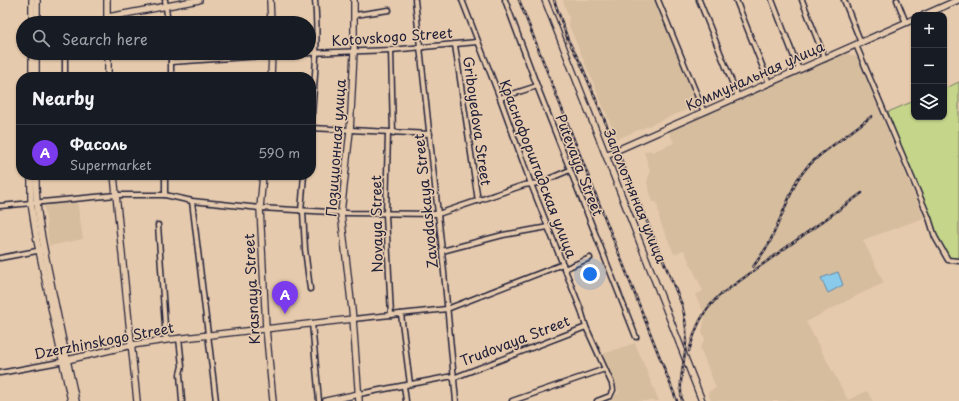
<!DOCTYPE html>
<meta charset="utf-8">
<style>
body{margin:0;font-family:"Playpen Sans",sans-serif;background:#20242c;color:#f1f3f6}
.controls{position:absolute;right:12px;top:12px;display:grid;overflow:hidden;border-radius:8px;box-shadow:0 1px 3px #0004}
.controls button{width:36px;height:36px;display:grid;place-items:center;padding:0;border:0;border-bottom:1px solid #363941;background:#171b24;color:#f1f3f6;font:20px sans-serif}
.you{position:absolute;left:590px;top:274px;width:14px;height:14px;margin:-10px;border:3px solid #fff;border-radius:50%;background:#1a73e8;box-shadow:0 0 0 6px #1a73e833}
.badge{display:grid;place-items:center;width:26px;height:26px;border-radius:50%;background:#7c3aed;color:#fff;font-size:13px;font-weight:700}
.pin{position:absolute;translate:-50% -33px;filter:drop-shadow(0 1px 2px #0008)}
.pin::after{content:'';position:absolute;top:21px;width:14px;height:12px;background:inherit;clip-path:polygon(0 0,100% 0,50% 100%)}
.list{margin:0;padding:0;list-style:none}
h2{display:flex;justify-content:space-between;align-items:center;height:52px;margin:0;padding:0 16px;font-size:17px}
h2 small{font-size:13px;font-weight:400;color:#9ea1a6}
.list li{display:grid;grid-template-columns:26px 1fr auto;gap:12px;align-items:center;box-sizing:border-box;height:56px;padding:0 16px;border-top:1px solid #363941}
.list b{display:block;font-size:15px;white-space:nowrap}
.list p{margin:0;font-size:13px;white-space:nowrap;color:#9ea1a6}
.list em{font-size:13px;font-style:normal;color:#9ea1a6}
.icon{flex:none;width:22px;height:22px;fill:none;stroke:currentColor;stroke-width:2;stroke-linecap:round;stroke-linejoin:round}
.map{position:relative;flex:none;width:959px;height:401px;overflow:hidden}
.search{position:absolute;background:#171b24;box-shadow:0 1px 3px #0004;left:16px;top:16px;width:300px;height:44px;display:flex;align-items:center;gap:10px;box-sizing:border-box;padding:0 14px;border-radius:22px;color:#9ea1a6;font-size:15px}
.panel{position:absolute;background:#171b24;box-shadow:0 1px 3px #0004;left:16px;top:72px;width:300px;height:108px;border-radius:16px}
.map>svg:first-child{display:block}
.built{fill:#d6bd9e}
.green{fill:#c5d589;stroke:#747c62}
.water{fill:#8acbeb;stroke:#6087a5}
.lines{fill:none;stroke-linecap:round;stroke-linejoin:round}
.street-casing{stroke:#22223b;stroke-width:7}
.secondary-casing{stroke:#22223b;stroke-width:8}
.street{stroke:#e6caad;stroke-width:4}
.secondary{stroke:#e6caad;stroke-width:5.5}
.rail-casing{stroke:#22223b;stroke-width:2.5}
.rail{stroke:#e6caad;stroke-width:1;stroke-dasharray:3;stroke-linecap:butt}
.labels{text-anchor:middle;stroke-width:3;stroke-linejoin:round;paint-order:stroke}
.street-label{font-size:14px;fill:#22223b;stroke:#e6caad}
</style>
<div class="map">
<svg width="959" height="401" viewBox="0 0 959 401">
<rect width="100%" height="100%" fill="#e6caad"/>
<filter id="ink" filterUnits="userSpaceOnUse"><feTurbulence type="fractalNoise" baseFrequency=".025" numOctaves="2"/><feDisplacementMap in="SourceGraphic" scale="8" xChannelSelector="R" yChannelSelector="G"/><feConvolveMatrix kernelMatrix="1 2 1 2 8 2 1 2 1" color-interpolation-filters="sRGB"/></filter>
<g filter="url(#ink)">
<g class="built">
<path d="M563,0H654L698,105L617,139L568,23L569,18Z"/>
<path d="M845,53L857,57L924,218L863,240L884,283L862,293L806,322L848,400L867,391L873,401H711L708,392L716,388L700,348L705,339L702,332L705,315L695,295L703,291L684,250L674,254L660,221L657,202H653L647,183L650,171L644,152L650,150L652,152L674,143L669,132Z"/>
<path d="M77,200L83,239L49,246L44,203Z"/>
<path d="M635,343L659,401H601L619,393L603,354Z"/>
</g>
<path class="green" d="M959,82V261L948,260L935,237L888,112L914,101V117H944V89Z"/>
<path class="water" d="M838,272L843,285L828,293L821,278Z"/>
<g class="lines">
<defs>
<g id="street">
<path d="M165,0L168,23"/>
<path d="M415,0L442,251L456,401"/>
<path d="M462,0L500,98L531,184L581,310L586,327L612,384L613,390L610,396L597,401"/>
<path d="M505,0L537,86L636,337"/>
<path d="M658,0L704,112"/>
<path d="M699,0L738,97"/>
<path d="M736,0L769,83"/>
<path d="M772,0L799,70"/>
<path d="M802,0L825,59"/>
<path d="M844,0L861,43"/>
<path d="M897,0L906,23"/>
<path d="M355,15L389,10"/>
<path d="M455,45L478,201"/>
<path d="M856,45L929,218L935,237L948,260L959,261"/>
<path d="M391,50L393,133"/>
<path d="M65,53V77"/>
<path d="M171,53V77"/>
<path d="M309,53L391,50L477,42"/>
<path d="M171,62L308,53"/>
<path d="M500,98L537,86"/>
<path d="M311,128C314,86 319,42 315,0"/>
<path d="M311,128L430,134"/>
<path d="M388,133L386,215L391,315"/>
<path d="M165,195V175"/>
<path d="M192,201L216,401"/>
<path d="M0,206L116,195H165L192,201L260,208L348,213L438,214L524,185L539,183L570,170"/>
<path d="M301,211L304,175"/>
<path d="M303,211L305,249L310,289"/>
<path d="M158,225L166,340"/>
<path d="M442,251L503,235L548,227"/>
<path d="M0,258L42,250"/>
<path d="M564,269L590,258"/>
<path d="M401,314L410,384"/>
<path d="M353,319L447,309L563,264"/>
<path d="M312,323L319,401"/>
<path d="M179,338L182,366L180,374L182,401"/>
<path d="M0,373L65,361"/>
<path d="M453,378L586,327"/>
<path d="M404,386L406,401"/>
<path d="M359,394L453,376"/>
<path d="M512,401L605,369"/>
</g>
<g id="secondary">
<path d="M107,0V23"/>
<path d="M270,0L271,23"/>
<path d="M354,0V52L350,131L341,213L353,319L359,401"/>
<path d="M545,0L702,401"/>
<path d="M924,15L958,0"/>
<path d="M108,17L199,0"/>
<path d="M32,23V0"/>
<path d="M37,23V0"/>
<path d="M108,53V77"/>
<path d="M32,77V53"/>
<path d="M36,77V53"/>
<path d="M271,77L272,53"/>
<path d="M606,155L914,19"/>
<path d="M31,175V203L37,241L71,401"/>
<path d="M36,175C35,210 43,244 50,278C58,319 67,360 76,401"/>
<path d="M114,175L137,401"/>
<path d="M263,175L260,208L266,328L273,401"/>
<path d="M67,360L132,345L166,340L353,319"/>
<path d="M326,401L359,394"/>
</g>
</defs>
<use href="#street" class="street-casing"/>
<use href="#secondary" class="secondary-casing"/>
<use href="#street" class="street"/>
<use href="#secondary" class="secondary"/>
<defs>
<g id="rail">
<path d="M519,0L677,401"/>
<path d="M554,0L568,40L581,64L682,305C685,317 687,330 686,342C685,362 678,381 682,401"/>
<path d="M753,267L769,244L797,180L807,167L820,155L872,116"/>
<path d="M689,351C696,327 701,313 720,295L862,193"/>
</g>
</defs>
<use href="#rail" class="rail-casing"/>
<use href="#rail" class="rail"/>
</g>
</g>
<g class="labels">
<g class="street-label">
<text transform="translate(392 37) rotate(-4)" y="5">Kotovskogo Street</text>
<text transform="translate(755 76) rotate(-24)" y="5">Коммунальная улица</text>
<text transform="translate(477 121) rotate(82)" y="5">Griboyedova Street</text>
<text transform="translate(336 148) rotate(-86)" y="5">Позиционная улица</text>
<text transform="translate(579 165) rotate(69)" y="5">Putevaya Street</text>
<text transform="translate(538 169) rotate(69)" y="5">Краснофорштадская улица</text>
<text transform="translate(635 196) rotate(68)" y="5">Заполотняная улица</text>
<text transform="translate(426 201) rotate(-96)" y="5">Zavodaskaya Street</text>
<text transform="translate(377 224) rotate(-91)" y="5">Novaya Street</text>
<text transform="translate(252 289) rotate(-93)" y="5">Krasnaya Street</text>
<text transform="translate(104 341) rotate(-11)" y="5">Dzerzhinskogo Street</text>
<text transform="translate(515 341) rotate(-21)" y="5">Trudovaya Street</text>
</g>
</g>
</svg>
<div class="controls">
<button>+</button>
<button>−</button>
<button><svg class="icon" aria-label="layers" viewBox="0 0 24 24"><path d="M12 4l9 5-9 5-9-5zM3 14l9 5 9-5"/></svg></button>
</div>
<div class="you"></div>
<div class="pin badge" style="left:285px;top:314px">A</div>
<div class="search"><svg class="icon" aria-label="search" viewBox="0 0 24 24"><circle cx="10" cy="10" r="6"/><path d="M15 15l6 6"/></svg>Search here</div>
<section class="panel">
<h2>Nearby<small></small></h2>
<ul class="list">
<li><span class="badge">A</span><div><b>Фасоль</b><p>Supermarket</p></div><em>590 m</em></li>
</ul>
</section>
</div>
